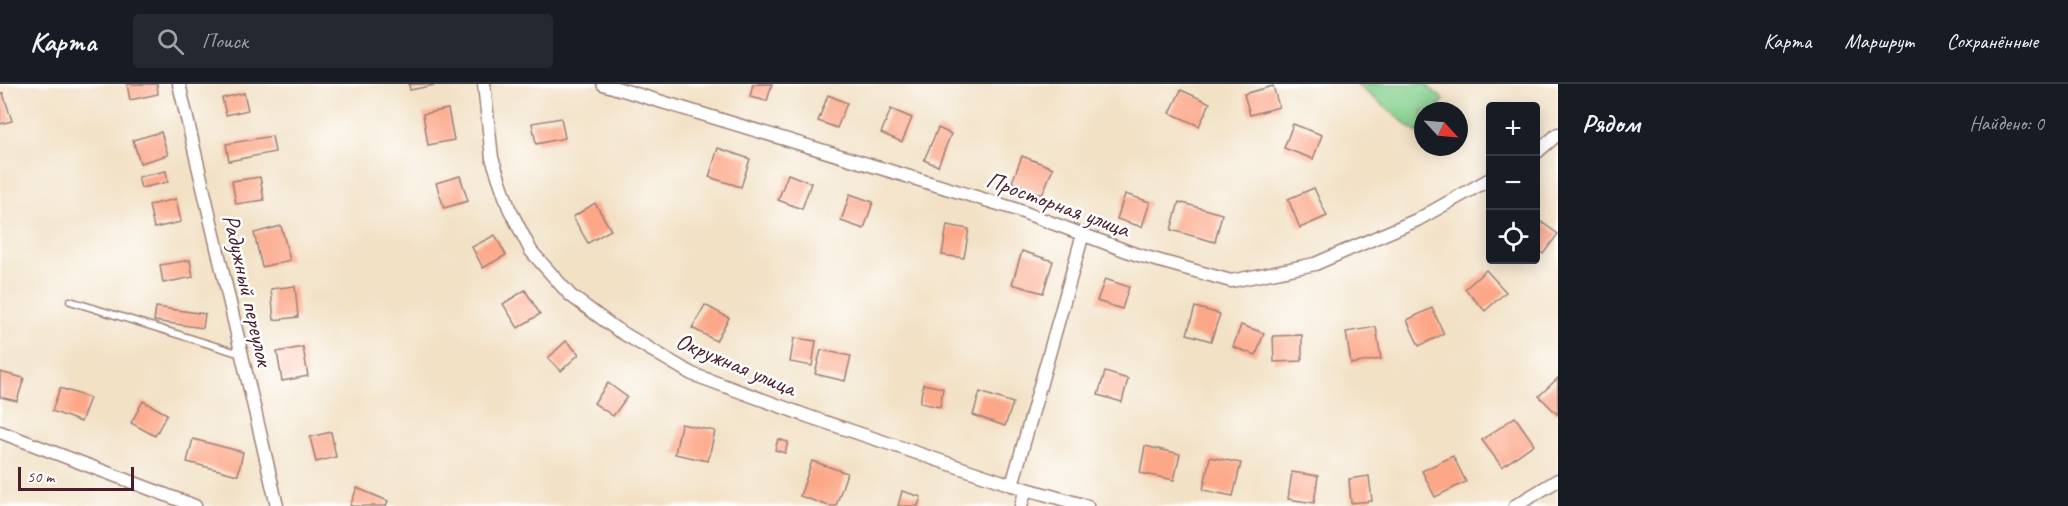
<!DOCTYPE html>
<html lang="ru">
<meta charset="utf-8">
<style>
body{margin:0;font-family:Caveat,sans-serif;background:#242831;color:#f1f3f6}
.controls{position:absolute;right:18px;top:18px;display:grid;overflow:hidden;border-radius:6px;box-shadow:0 3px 15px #0003}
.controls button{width:54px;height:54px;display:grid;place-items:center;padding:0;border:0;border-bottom:2px solid #363941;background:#171b24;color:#f1f3f6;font:30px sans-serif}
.compass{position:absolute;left:1414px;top:18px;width:54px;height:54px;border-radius:50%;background:#171b24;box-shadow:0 3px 15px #0003;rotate:116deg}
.scale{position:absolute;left:18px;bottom:15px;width:116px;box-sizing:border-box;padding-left:6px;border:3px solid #4a1f2b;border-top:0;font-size:16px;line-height:21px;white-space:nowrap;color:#4a1f2b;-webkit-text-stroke:4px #fff;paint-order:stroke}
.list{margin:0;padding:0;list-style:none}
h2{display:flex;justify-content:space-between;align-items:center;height:78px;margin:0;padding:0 24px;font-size:26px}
h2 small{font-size:20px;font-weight:400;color:#9ea1a6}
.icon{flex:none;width:33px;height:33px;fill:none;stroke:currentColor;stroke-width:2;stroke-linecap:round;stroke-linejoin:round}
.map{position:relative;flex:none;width:1558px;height:422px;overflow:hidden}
header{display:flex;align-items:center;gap:36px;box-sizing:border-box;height:84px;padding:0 30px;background:#171b24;border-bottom:2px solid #363941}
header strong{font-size:28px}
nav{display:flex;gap:33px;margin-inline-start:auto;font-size:21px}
.search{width:420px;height:54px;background:#242831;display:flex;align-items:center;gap:15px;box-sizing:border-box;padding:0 21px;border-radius:6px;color:#9ea1a6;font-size:22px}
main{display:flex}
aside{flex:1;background:#171b24}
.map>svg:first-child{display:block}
.pitch{fill:#86d18e;stroke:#68785c;stroke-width:1.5}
.building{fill:#fca788}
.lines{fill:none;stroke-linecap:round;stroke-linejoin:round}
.lane-casing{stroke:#9e8078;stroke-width:9}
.street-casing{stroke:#9e8078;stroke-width:15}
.lane{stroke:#fff;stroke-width:6}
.street{stroke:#fff;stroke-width:12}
.labels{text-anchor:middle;stroke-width:5;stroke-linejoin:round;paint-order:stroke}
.street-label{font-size:24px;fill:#4a1f2b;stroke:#fff}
</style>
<header>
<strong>Карта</strong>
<div class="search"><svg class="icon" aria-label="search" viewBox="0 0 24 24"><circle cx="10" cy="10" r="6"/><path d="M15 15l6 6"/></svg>Поиск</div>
<nav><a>Карта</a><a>Маршрут</a><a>Сохранённые</a></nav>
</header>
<main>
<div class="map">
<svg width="1558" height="422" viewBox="0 0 1558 422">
<rect width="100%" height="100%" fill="#fff"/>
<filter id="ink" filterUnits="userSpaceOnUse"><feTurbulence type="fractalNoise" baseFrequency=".0167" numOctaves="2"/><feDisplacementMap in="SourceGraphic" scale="12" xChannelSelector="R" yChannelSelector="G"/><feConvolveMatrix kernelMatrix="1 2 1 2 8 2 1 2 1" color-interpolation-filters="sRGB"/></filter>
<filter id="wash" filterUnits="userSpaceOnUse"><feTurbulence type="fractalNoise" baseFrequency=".008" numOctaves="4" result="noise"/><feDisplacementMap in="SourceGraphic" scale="24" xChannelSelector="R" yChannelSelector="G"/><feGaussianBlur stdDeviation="1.35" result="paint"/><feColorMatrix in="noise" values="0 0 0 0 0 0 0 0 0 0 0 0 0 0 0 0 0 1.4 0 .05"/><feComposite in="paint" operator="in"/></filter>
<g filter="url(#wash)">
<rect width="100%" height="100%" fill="#f2e1c5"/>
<path class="pitch" d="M1357,0H1425L1444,16L1435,27H1423V41L1417,49Z"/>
<g id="blocks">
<g class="building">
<path d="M127,0H157L158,10L130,16Z"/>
<path d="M409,0H435V1L410,6Z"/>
<path d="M753,0H772L767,17L750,13Z"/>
<path d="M1273,2L1279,23L1250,31L1244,10Z"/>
<path d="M1181,6L1210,19L1199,42L1170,29Z"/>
<path d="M3,9L12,37L0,40V10Z"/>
<path d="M244,9L248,26L226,31L222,14Z"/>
<path d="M828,11L847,19L837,44L818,37Z"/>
<path d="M448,25L454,56L428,61L423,30Z"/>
<path d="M891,25L912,34L902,58L881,49Z"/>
<path d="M561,34L565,54L536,60L532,39Z"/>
<path d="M1293,40L1322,51L1313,75L1284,64Z"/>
<path d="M938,44L951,50L938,82L924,76Z"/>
<path d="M161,48L168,71L140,79L133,56Z"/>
<path d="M272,52L275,68L229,77L226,60Z"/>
<path d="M718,64L750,75L741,103L709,93Z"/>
<path d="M1022,72L1053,84L1042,111L1012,98Z"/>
<path d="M166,87L168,98L141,104L138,93Z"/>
<path d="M788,90L811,99L802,125L778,116Z"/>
<path d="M460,92L468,117L444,124L436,99Z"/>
<path d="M260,93L264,116L236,120L232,97Z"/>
<path d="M1314,104L1327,132L1300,144L1288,115Z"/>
<path d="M850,110L873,118L864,145L841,137Z"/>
<path d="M1125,110L1150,118L1142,143L1117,135Z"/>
<path d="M176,115L181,138L154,144L149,121Z"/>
<path d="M1179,118L1222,130L1215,158L1171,146Z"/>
<path d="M595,119L611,146L588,159L573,133Z"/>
<path d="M1536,134L1558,150L1543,170L1536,165Z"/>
<path d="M947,141L969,145L964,174L942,171Z"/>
<path d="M281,142L290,176L262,183L254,149Z"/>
<path d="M495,151L506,171L483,184L472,163Z"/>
<path d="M1022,167L1053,177L1043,209L1012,200Z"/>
<path d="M190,176L193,193L163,199L160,181Z"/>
<path d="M1486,186L1506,208L1485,227L1465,205Z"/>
<path d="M1105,195L1129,203L1122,225L1097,217Z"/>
<path d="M295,202L298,233L274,236L271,205Z"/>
<path d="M525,206L540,230L518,244L503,220Z"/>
<path d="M705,221L729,234L716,257L692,244Z"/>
<path d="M156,223L205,230L203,244L154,237Z"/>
<path d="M1195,223L1220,230L1211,257L1187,250Z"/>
<path d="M1432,224L1444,250L1419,262L1407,236Z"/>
<path d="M1241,241L1264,249L1256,271L1233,263Z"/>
<path d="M1376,243L1381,275L1351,280L1346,248Z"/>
<path d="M1302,251V277L1274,278L1273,252Z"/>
<path d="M794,254L816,257L812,282L790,278Z"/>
<path d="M566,257L579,270L561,287L548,274Z"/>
<path d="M303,263L308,292L282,297L277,268Z"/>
<path d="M821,266L851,272L845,297L815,290Z"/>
<path d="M0,288L24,294L17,317L0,313Z"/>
<path d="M1105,288L1128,295L1122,318L1098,311Z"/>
<path d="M1558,294V331L1539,312Z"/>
<path d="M608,299L627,313L613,332L594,319Z"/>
<path d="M923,300L943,304L940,323L920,319Z"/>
<path d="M60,304L90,314L81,338L52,327Z"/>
<path d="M980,308L1013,319L1005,342L973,331Z"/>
<path d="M143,317L167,330L155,352L131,339Z"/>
<path d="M1515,333L1534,360L1502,383L1482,356Z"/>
<path d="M681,340L715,347L708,377L675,370Z"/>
<path d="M331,348L336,373L316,378L310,353Z"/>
<path d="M193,355L243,368L238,391L187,378Z"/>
<path d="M778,355L788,358L785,369L775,366Z"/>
<path d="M1145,362L1180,370L1174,396L1140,389Z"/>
<path d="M1453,372L1466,398L1435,413L1422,387Z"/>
<path d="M1210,373L1241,379L1233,412L1203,406Z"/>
<path d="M812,377L847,389L836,422H829L800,412Z"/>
<path d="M1292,388L1318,392L1314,419L1288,415Z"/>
<path d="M1369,392L1372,417L1351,419L1349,395Z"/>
<path d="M357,404L388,417L386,422H350Z"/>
<path d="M902,407L921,413L918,422H898Z"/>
</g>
</g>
</g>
<g filter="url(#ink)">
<use href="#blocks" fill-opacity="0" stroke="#9e8078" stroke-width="1.5"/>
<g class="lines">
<defs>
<path id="lane" d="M70,217L241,270"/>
<g id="street">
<path d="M179,0L277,422"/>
<path d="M484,0L492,74L509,124L531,167L570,211L616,245L692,290L810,333L1012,401L1087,422"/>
<path d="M603,0L1012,124L1135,170L1231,197L1315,180L1417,136L1490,95"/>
<path d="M1536,69L1558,50"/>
<path d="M0,348L195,422"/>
<path d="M1012,401L1083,150"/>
<path d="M1021,422L1026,405"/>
<path d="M1515,422L1558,396"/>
</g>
</defs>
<use href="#lane" class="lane-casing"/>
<use href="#street" class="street-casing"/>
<use href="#lane" class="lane"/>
<use href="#street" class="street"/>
</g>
</g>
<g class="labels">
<g class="street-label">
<text transform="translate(1058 120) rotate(20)" y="8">Просторная улица</text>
<text transform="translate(248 206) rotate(77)" y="8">Радужный переулок</text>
<text transform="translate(736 280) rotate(23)" y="8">Окружная улица</text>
</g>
</g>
</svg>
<div class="controls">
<button>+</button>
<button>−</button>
<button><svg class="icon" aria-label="locate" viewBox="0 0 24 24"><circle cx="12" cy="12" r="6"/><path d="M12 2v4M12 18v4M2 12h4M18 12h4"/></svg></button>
</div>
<svg class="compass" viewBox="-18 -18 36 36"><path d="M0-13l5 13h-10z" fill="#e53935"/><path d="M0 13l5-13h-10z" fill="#9ea1a6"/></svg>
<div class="scale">50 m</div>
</div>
<aside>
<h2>Рядом<small>Найдено: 0</small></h2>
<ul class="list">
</ul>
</aside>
</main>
